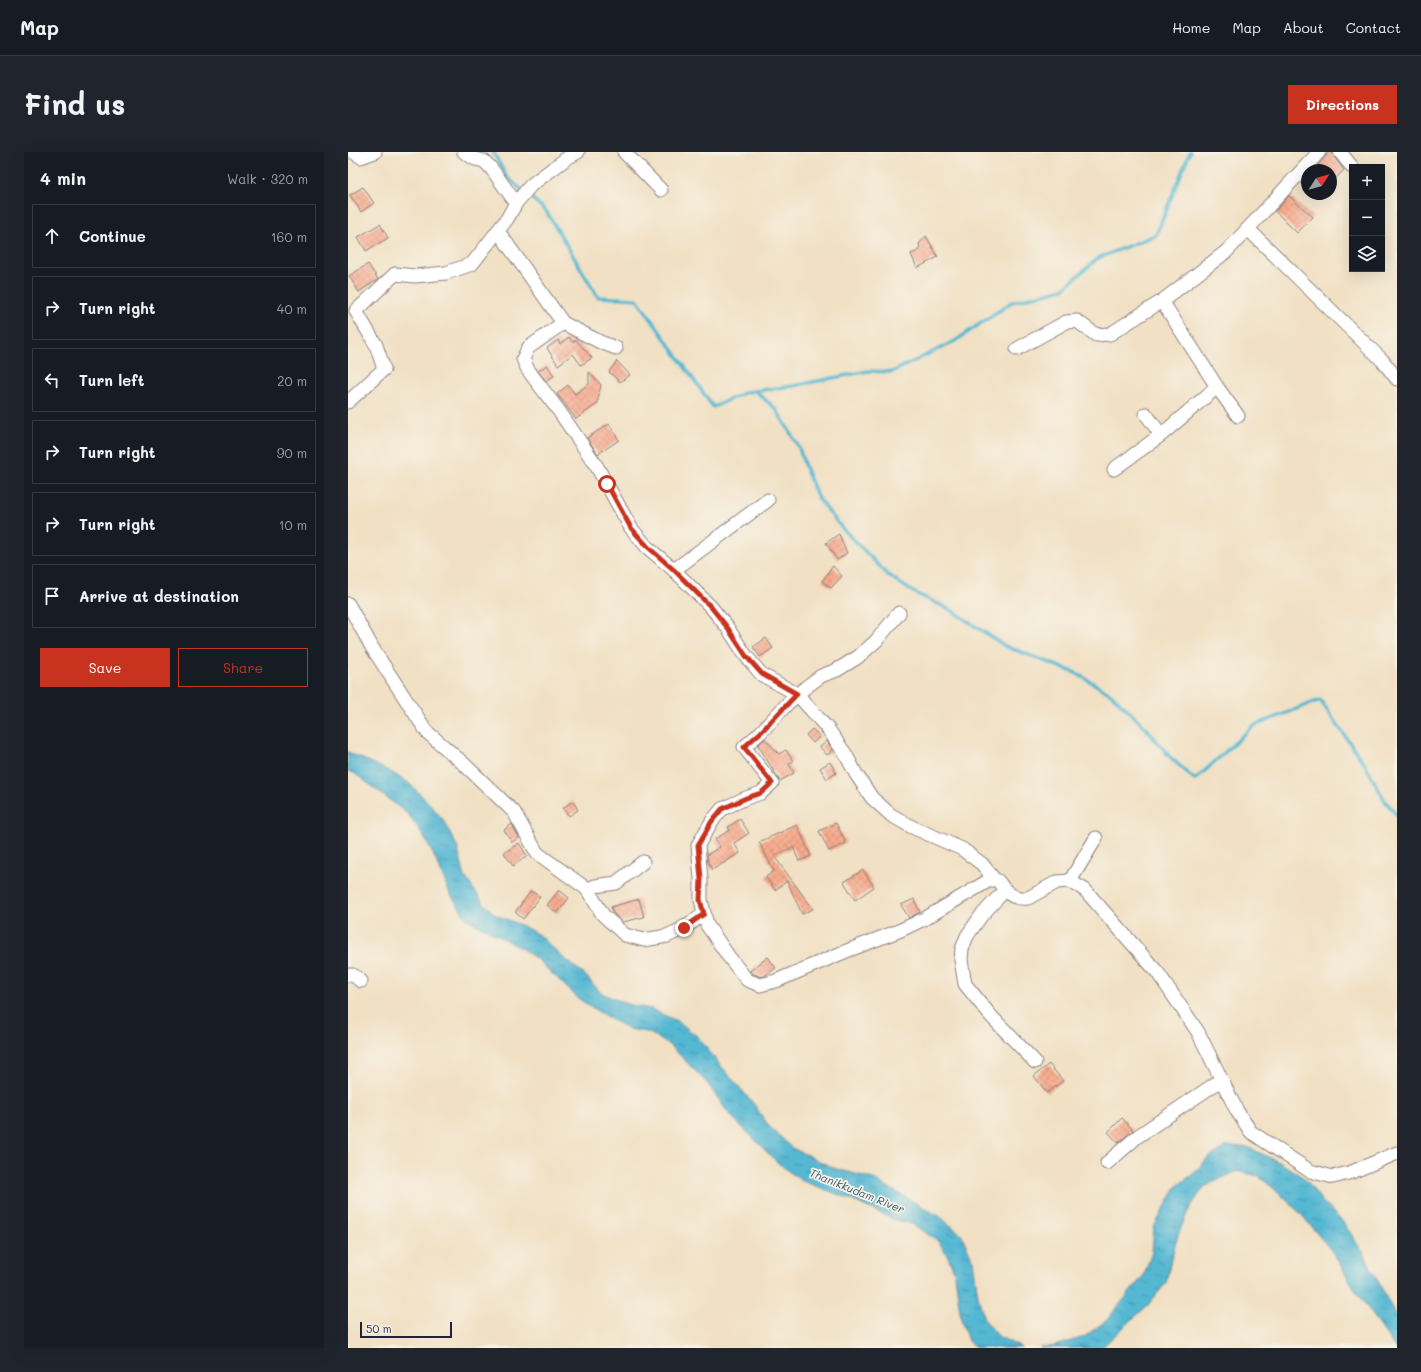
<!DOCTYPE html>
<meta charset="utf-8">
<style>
body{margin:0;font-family:Mali,sans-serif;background:#20242c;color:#f1f3f6}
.controls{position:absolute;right:12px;top:12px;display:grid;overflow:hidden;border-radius:0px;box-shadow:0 4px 16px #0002}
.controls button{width:36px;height:36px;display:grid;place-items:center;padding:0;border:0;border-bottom:1px solid #363941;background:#171b24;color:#f1f3f6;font:20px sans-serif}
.compass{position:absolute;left:953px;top:12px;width:36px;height:36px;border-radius:50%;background:#171b24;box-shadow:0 4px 16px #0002;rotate:54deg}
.scale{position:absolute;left:12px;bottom:10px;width:92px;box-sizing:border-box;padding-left:4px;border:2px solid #22223b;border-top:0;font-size:11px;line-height:14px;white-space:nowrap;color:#22223b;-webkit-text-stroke:3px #f7f3e8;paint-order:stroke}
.stop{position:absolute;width:12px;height:12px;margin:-9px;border:3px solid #c8321e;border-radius:50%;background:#fff}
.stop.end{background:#c8321e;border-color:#fff;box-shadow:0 1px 4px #0008}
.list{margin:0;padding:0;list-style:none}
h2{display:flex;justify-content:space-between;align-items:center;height:52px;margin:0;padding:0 16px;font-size:17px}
h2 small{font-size:13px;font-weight:400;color:#9ea1a6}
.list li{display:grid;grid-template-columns:26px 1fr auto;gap:12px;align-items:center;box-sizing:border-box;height:64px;margin:0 8px 8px;padding:0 8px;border:1px solid #363941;border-radius:0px}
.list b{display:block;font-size:15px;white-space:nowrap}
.list em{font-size:13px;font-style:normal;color:#9ea1a6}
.actions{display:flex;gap:8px;padding:12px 16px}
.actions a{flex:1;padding:9px 0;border:1px solid #c8321e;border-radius:0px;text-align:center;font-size:14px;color:#c8321e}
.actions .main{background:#c8321e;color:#fff}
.icon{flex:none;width:22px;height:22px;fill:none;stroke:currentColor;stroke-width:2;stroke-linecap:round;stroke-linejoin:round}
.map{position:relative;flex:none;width:1049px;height:1196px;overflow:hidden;border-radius:0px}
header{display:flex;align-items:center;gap:24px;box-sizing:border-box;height:56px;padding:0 20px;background:#171b24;border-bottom:1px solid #363941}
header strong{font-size:19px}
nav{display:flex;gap:22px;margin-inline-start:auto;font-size:14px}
.intro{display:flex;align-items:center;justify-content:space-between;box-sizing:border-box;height:96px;padding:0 24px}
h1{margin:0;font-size:28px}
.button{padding:10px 18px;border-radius:0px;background:#c8321e;color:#fff;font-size:14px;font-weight:700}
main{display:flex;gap:24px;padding:0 24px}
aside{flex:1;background:#171b24;border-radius:0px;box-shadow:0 4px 16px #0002}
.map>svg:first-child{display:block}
.water{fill:url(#water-ripples);stroke:#3c6d87}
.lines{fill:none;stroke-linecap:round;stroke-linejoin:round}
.stream{stroke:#55b8d3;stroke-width:3.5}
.building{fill:url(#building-cross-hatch)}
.minor-casing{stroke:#8a817f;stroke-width:15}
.minor{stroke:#fff;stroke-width:13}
.route{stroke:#c8321e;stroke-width:5}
.labels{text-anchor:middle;stroke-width:3.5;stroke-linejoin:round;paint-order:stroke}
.water-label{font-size:11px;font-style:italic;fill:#345670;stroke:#f7f3e8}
</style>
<header>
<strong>Map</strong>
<nav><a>Home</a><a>Map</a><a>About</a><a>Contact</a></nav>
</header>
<div class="intro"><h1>Find us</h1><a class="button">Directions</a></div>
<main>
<aside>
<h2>4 min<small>Walk · 320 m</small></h2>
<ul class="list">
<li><svg class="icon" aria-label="ahead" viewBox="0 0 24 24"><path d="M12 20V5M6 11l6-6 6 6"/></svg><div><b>Continue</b></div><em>160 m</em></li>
<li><svg class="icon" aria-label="right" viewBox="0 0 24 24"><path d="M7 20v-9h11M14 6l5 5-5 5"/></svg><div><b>Turn right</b></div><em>40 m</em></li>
<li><svg class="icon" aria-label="left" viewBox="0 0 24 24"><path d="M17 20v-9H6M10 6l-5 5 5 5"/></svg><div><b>Turn left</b></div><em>20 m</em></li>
<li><svg class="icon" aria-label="right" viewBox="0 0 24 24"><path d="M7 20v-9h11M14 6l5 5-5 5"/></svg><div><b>Turn right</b></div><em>90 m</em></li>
<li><svg class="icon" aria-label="right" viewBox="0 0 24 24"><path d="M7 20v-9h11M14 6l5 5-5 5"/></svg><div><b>Turn right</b></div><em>10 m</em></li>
<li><svg class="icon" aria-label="arrive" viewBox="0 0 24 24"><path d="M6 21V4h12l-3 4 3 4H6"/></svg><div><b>Arrive at destination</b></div></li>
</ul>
<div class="actions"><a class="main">Save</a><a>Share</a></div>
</aside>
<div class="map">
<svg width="1049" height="1196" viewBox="0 0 1049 1196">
<defs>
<pattern id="water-ripples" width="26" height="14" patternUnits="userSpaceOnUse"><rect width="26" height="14" fill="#55b8d3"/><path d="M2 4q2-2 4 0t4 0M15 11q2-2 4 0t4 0" fill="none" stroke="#4695ac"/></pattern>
<pattern id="building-cross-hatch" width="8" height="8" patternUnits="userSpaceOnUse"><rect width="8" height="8" fill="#f8aa8c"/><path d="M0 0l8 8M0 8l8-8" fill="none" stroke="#d4927a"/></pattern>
</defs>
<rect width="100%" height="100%" fill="#f7f3e8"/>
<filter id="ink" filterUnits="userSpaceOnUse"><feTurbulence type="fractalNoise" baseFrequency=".025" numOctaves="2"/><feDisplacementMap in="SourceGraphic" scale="8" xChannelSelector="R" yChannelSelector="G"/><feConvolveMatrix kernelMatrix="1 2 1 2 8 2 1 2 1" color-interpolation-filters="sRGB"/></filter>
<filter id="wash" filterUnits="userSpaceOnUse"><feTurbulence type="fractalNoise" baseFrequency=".012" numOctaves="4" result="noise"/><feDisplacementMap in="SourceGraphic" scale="16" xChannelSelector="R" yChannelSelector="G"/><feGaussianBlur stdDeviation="0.9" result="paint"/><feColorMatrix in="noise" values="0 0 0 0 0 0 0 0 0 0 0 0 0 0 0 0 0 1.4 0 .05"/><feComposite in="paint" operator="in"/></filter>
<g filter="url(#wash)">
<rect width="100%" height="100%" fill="#f1e0c3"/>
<g class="water">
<path d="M0,600L41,619L61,631L81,651L96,669L109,694L117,725L137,753L148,763L175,774L194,785L213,804L237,823L253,841L279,852L303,857L331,870L350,885L367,907L405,951L420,973L444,996L486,1016L525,1027L591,1064L613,1082L625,1108L630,1144L636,1167L650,1184L674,1196H628L620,1189L613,1167L607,1122L599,1102L589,1088L564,1072L545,1067L497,1045L452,1028L429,1010L381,962L359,931L323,894L300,880L280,877L256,863L231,847L190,808L174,797L119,767L101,740L91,714L75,683L60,662L6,621L0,619Z"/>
<path d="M879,994L899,995L933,1011L956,1026L974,1049L995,1070L1016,1102L1049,1166V1196H1047L1044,1191L1006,1136L986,1102L953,1062L929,1039L910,1024L889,1019L856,1035L841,1057L830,1083L823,1107L818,1131L800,1153L753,1196H692L707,1194L736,1185L759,1168L796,1123L804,1100L806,1075L828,1035L845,1022L859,1007Z"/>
</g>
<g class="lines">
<g class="stream">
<path d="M145,0L159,25L174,38"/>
<path d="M179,42L198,59L250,145L289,147L365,255L398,240L445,234L520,219L544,220L607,189L664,150L715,137L750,106L808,83L842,0"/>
<path d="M407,239L428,257L439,275L451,296L457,315L470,346L493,375L540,423L565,440L603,458L657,494L728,521L763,542L794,572L822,605L847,628L905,574L972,548L1018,614L1037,649L1049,663"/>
</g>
</g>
<g id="blocks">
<g class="building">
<path d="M981,0H984L986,5L996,18L983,31V18H966Z"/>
<path d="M15,35L26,51L13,60L2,43Z"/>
<path d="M941,44L965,65L949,81L927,59Z"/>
<path d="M32,72L40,86L18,99L10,85Z"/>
<path d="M578,84L590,105L569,116L563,102L572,98L571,92Z"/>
<path d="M20,112L30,127L11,140L1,124Z"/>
<path d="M221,185L224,190L228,188L244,206L233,213L225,202L210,213L199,196L210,188L212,192Z"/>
<path d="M269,209L282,223L272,230L261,220Z"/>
<path d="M199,213L206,224L198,229L190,219Z"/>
<path d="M241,220L253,233L249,252L228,267L209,242L220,233L227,242L241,232Z"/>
<path d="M261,272L271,288L250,302L239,286Z"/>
<path d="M491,382L499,401L489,408L478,391Z"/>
<path d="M485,414L494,424L483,436L474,429Z"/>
<path d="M418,486L425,496L412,505L405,495Z"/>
<path d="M464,577L472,584L465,591L458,583Z"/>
<path d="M417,587L431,602L438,598L445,609L441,612L446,621L432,629L410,593Z"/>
<path d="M479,589L485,598L479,603L472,595Z"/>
<path d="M482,610L488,621L479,627L472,616Z"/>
<path d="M225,649L230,658L221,664L215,656Z"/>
<path d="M392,667L401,681L386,691L392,701L364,718L360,710L359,703L372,695L367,687L382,678L380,675Z"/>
<path d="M488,671L498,691L481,699L471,679Z"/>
<path d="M164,672L171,686L164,690L156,678Z"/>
<path d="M449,673L463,704L451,709L445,695L426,704L465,757L454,762L439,729L427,738L418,725L426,719L411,690Z"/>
<path d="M171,691L179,704L165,714L156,701Z"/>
<path d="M515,718L526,735L507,748L496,730Z"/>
<path d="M211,738L221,746L209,761L199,753Z"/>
<path d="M183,739L192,745L175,767L167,760Z"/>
<path d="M291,747L296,765L275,770L265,761L263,755Z"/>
<path d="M566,747L572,760L561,766L553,753Z"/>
<path d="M420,805L428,816L418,823L413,825L404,821L402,819Z"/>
<path d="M701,912L715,929L699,941L686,924Z"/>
<path d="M774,966L785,978L770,991L760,980Z"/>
</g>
</g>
</g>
<g filter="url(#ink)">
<use href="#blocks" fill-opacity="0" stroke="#8a817f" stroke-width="1"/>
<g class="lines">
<defs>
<g id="minor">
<path d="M5,0L13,5L27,0"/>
<path d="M116,0L127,7L136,9L143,16L168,51"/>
<path d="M276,0L313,38"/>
<path d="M992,0L1004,15"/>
<path d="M900,77L1034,208L1049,227"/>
<path d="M150,79L215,171L180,196L175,207L180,218L211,259L248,313L283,376L299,395L326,418L363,455L379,475L398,504L414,523L449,542L480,577L498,603L508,622L524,646L543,663L564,675L614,697L634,712L646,727"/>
<path d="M814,149L879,99L971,0"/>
<path d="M215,171L252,190L268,196"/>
<path d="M669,197L718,170L729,169L748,183L762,182L814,149L869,235L890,264"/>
<path d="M0,250L36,217L28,193L8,159L47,122L67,124L98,121L124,112L159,67L168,51L183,33L219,6L230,0"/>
<path d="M798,262L813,283"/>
<path d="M766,317L813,283L869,235"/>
<path d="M326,418L420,348"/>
<path d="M0,452L25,497L79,580L116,612L166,660L189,701L239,737L247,734L268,731L295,710"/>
<path d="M551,461L528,489L510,505L489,518L473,524L458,535L439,552L413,580L396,595L424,631L413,641L398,646L374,657L364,669L350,693L353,727V748L359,773L381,805L399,828L412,833L428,829L496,800L553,778L576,767L640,729C643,728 647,727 650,729C652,731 654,735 656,737C662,744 671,747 680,746L709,730L722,729L737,738L810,821L850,880L889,959L903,980L962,1019L985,1025L1004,1020L1049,1001"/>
<path d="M722,729L748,686"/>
<path d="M239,737L255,763L277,783L296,788L319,784L336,776L356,762"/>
<path d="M657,738L633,764L619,784L614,797L613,808L617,832L642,863L687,910"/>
<path d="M0,823H5L13,829"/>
<path d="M759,1011L790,984L873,928"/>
</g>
</defs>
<use href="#minor" class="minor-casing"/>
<use href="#minor" class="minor"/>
</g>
</g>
<g class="lines" filter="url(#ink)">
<path class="route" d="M259,332L283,376L300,395L326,418L363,455L379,475L398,504L414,522L449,542L413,580L396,595L424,631L413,641L398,646L374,657L364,669L350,693L353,727L352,748L356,762L336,776"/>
</g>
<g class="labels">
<g class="water-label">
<text transform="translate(509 1039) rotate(22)" y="4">Thanikkudam River</text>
</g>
</g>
</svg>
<div class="controls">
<button>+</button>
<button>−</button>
<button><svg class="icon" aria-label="layers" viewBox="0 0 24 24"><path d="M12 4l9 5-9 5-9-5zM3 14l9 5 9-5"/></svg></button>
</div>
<svg class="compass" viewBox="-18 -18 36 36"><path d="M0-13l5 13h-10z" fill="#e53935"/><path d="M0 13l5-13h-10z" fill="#9ea1a6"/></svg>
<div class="scale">50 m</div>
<div class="stop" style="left:259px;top:332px"></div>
<div class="stop end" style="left:336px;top:776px"></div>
</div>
</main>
